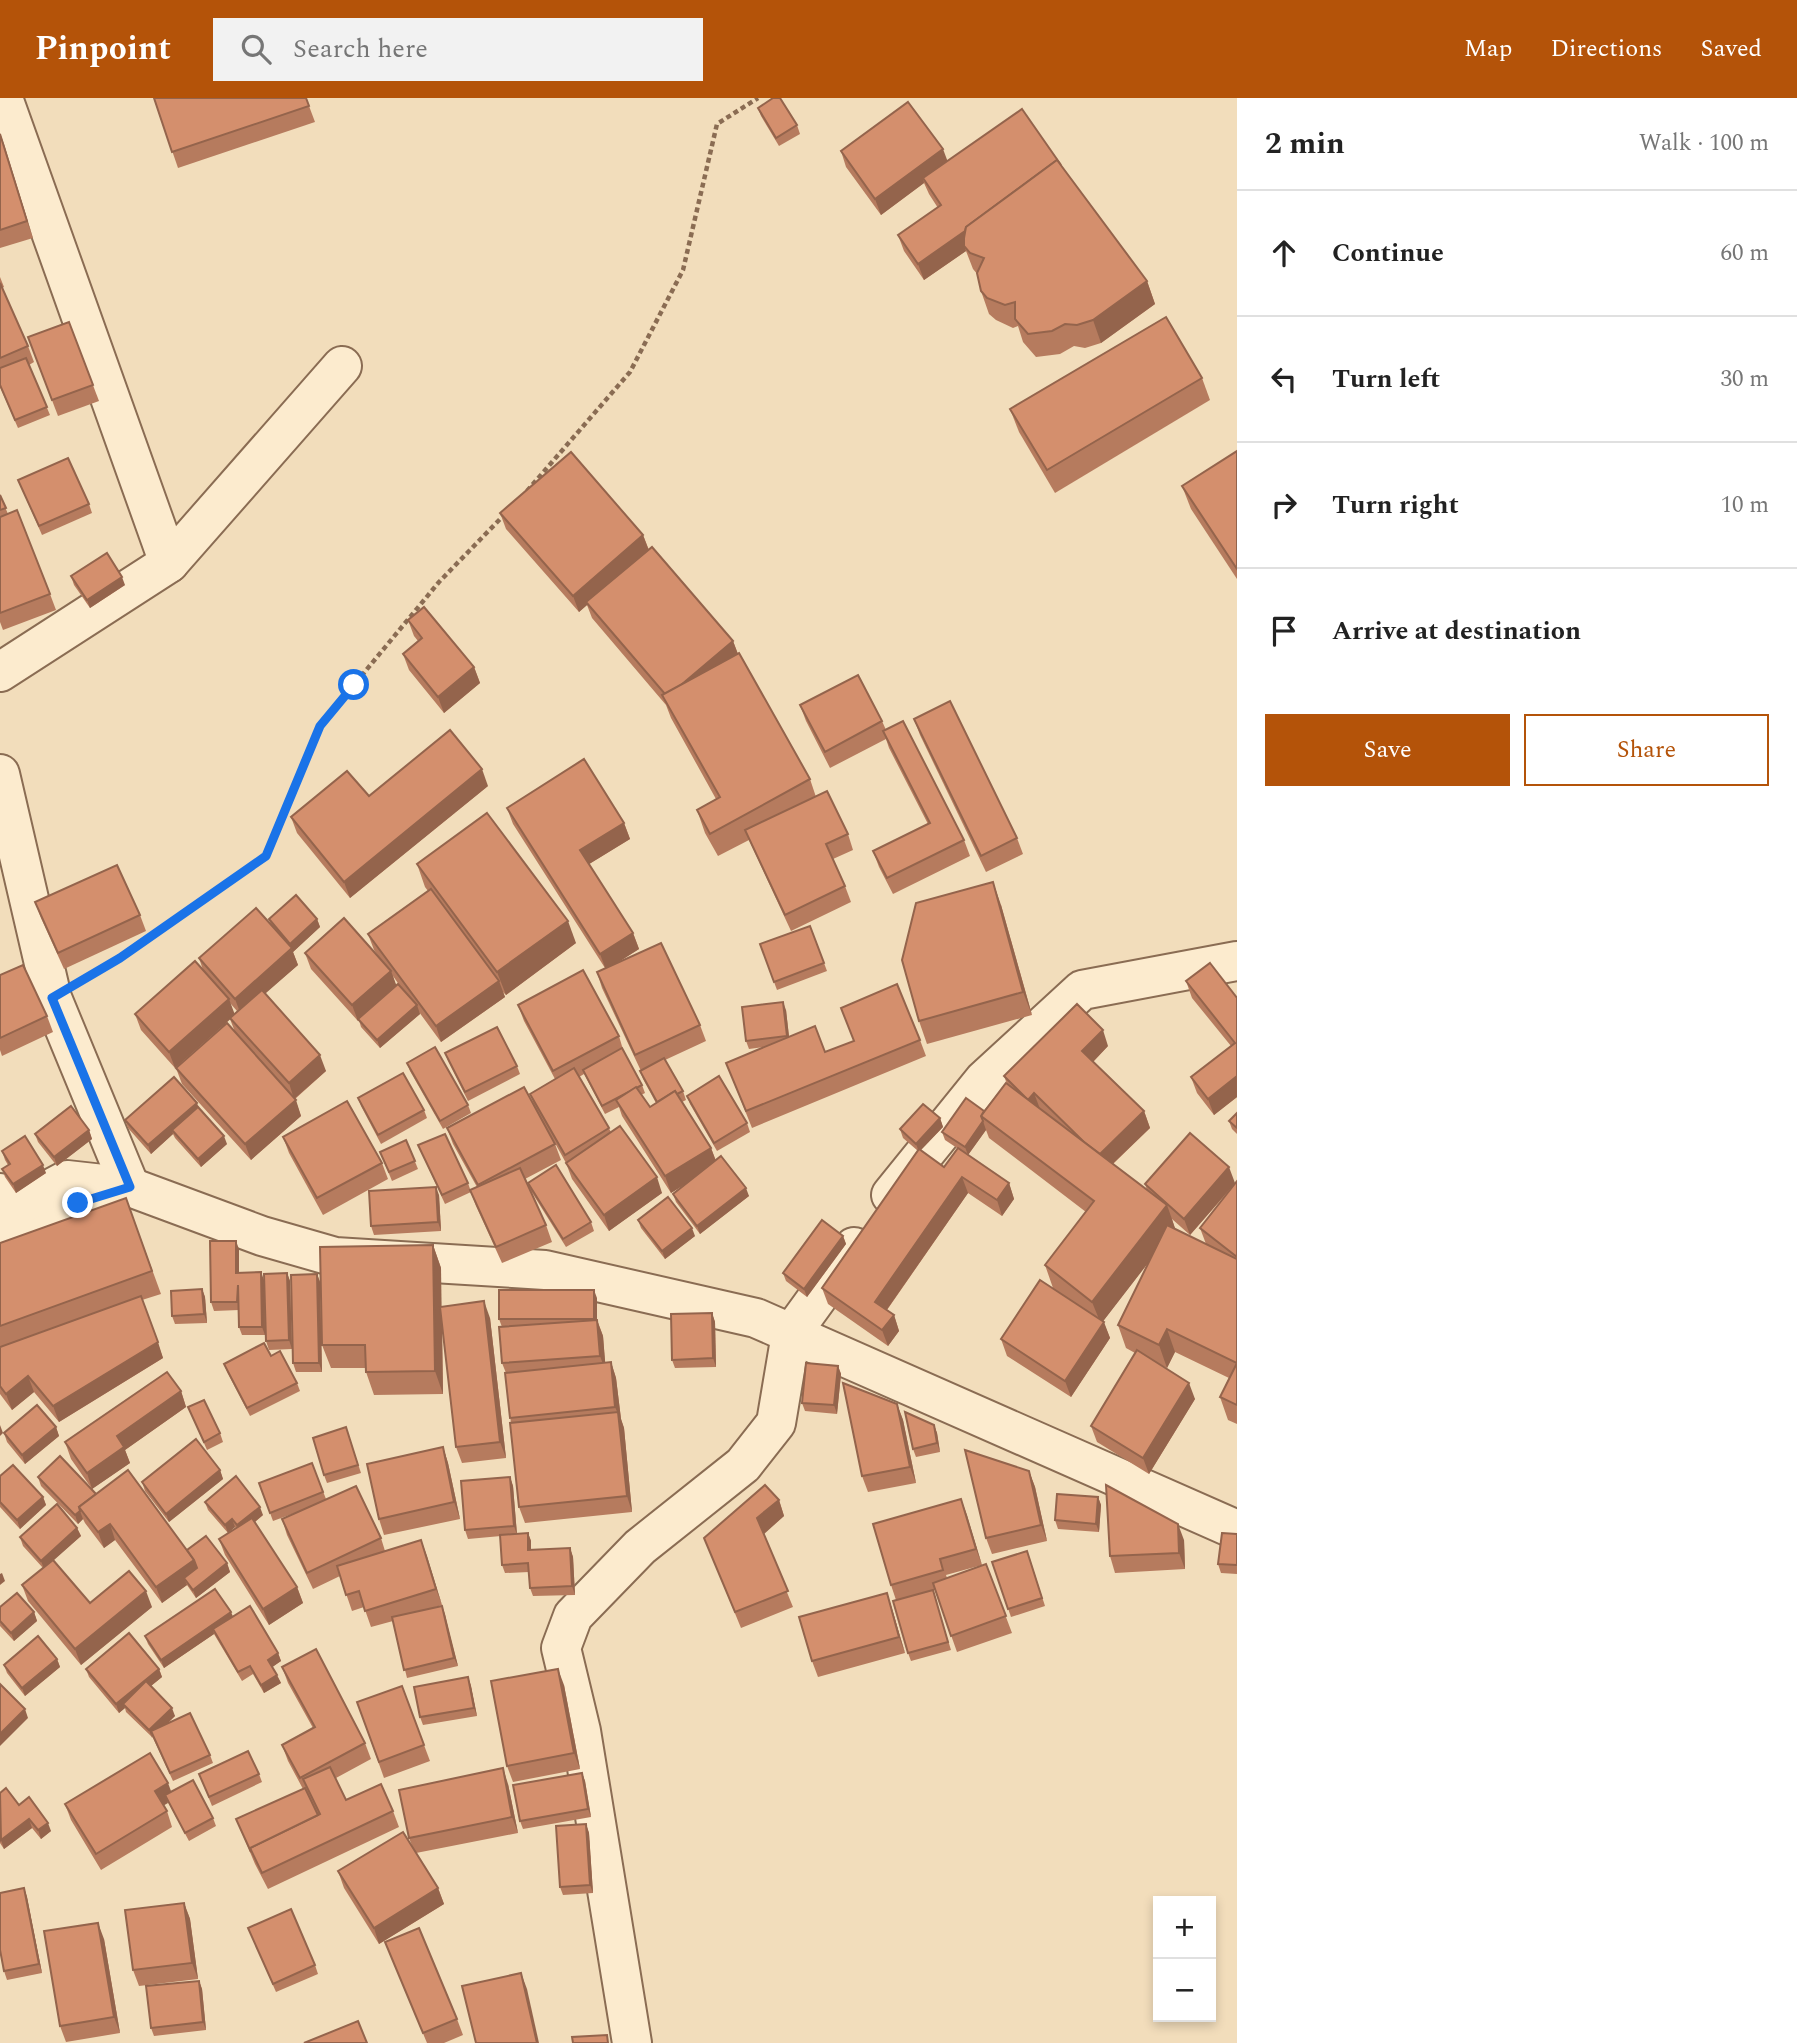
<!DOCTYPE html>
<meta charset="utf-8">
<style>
body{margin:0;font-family:Spectral,serif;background:#f2f2f2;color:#222}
.controls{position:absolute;right:21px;bottom:21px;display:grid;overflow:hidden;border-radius:0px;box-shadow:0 4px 10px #0003}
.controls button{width:63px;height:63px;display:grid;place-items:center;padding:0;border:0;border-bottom:2px solid #e0e0e0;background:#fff;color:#222;font:35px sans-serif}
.stop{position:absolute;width:21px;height:21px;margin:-16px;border:5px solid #1a73e8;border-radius:50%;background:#fff}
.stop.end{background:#1a73e8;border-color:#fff;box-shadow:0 2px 7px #0008}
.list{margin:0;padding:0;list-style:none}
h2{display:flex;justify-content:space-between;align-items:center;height:91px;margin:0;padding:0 28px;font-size:30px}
h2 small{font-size:23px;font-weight:400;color:#767676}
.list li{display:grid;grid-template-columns:46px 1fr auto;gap:21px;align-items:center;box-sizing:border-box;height:126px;padding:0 28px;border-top:2px solid #e0e0e0}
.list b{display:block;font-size:26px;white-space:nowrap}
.list em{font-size:23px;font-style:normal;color:#767676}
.actions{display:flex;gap:14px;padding:21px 28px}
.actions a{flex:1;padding:16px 0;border:2px solid #b45309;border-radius:0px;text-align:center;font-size:24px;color:#b45309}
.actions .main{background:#b45309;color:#fff}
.icon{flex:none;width:38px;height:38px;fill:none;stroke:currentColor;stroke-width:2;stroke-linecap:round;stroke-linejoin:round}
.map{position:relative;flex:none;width:1237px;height:1945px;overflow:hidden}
header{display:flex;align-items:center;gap:42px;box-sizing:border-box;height:98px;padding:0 35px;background:#b45309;color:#fff}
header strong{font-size:33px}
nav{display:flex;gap:38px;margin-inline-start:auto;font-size:24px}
.search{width:490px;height:63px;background:#f2f2f2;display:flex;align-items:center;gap:18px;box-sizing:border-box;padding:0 24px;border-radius:0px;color:#767676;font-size:26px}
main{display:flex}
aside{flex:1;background:#fff}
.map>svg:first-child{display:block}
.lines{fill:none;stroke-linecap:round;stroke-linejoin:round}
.minor-casing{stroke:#8a6c53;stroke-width:42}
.path{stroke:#8a6c53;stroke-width:4.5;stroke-dasharray:5 3.5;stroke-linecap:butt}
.minor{stroke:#fcebce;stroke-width:38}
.wall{fill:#b67b5e;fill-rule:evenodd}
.shaded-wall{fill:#94644c}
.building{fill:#d48f6d;stroke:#94644c;stroke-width:2}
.route{stroke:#1a73e8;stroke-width:9}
</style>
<header>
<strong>Pinpoint</strong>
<div class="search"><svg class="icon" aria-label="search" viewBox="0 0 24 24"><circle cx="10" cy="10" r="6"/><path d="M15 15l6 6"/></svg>Search here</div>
<nav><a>Map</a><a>Directions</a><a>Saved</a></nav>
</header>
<main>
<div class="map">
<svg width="1237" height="1945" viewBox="0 0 1237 1945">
<rect width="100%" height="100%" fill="#f2ddbb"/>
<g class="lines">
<defs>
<g id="minor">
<path d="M3,0L169,465"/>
<path d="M0,574L169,465L342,268"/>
<path d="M0,676L52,900L130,1089L0,1130"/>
<path d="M0,1095L10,1101L28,1103L67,1082L130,1089L262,1138L335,1159L545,1172L756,1220L1237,1432"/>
<path d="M891,1097L984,982L1082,892L1237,863"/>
<path d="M632,1945L581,1633L561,1550L573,1518L640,1449L743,1367L776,1325L791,1236L854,1149"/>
</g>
</defs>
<use href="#minor" class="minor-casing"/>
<g class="path">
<path d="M527,393L630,274L683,172L717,26L758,0"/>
<path d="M92,877L266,758L320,628L439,484L504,417"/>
</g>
<use href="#minor" class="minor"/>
</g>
<g class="wall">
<path d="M154,0H306L315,24L178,70Z"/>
<path d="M758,10L797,27L800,36L779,48L761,18Z"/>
<path d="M0,35L33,140L0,150Z"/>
<path d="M841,53L947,63L1061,67L1147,183L1155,206L1101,245L1085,250L1074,248L1060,256L1036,259L1023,244L1018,228L1013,230L996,222L989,216L981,193L978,177L973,171L966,153L924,182L904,153L898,137L938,110L929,96L924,85L881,117L846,69Z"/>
<path d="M0,179L4,189L2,190L28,248L34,264L29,267L50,317L18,330L0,289Z"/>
<path d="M69,224L99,303L58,318L28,239Z"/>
<path d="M1202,280L1210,302L1055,395L1019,334L1010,311Z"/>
<path d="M1237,353V481L1191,411L1182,388Z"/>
<path d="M18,382L89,406L92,415L42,437Z"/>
<path d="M0,397L8,416L50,496L56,512L3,532L0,524Z"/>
<path d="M500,415L643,437L649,452L733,543L738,556L810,681L816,699L848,736L853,752L833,761L845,788L851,804L791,833L749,742L718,758L705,735L697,712L716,701L671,620L666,607L592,520L587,507L579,514L506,431Z"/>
<path d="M71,478L125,487L90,510L74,487Z"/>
<path d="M408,522L474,569L480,585L444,615L409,572L403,556L418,543L414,538Z"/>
<path d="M800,607L882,623L886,632L964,742L970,758L893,796L879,769L873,753L928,726L889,650L886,641L830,670L806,623Z"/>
<path d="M914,621L1017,740L1023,756L986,774L920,637Z"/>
<path d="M488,688L350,800L297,735L291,719L369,698Z"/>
<path d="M507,710L624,725L630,741L589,766L633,835L639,851L617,865L700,927L706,943L665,962L683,993L686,1002L682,1004L711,1050L716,1063L749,1098L700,1136L676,1104L673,1096L688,1084L671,1095L622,1018L619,1009L605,1016L584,976L579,979L611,1034L662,1095L609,1133L572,1081L566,1065L545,1027L555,1046L561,1062L525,1081L546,1127L552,1144L502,1165L476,1108L470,1092L477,1089L453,1046L447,1030L534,1007L530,996L555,981L524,923L518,907L619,938L624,955L642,987L645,995L641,997L650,1009L656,1005L643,981L640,973H641L602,890L597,874L605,870L513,726Z"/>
<path d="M417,766L576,845L506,897L503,894L505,899L441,944L419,914L420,916L380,950L361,929L359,922L358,923L311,871L305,855L381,862L374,852L368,836L428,793L425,789ZM393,878L402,891L396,888Z"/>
<path d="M35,804L140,817L146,833L64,871L41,820Z"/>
<path d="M1001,807L1032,917L927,946L919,923Z"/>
<path d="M269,821H317L320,829L293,854L298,867L265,895L326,973L295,1001L301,1018L251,1062L182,986L176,970L235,934L230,921L175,970L141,932L135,916L203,872L199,860L271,827ZM230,905L237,913L234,916Z"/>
<path d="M810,828L827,873L777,892L760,846Z"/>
<path d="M0,877L47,918L53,934L2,958L0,952Z"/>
<path d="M1186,883L1237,900V999L1214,1017L1197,995L1191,979L1231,948L1192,900Z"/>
<path d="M841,910L920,942L926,958L752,1030L726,965L764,949L749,951L746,943L786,912L789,939L825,954L854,943Z"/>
<path d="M1108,948L1093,964L1144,1013L1150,1030L1113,1066L1147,1092L1145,1086L1235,1085L1237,1083V1326L1228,1322L1220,1299L1229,1280L1175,1254L1167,1270L1160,1267L1195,1301L1149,1376L1097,1344L1091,1328L1135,1255L1126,1250L1118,1227L1148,1165L1103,1223L1110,1240L1071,1299L1007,1258L1001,1241L1053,1190L1045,1167L1086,1114L989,1040L986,1032L968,1057L1009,1085L1014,1101L1002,1118L968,1095L887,1212L894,1217L899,1233L888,1248L828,1206L822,1190L918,1053L903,1040L900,1031L940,1020L943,1029L920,1053L944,1069L957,1050L945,1042L942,1034L984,1013L1007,986L1004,978ZM1235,1086L1200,1130L1206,1146L1175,1131L1172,1121L1190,1137Z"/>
<path d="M445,955L517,968L520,976L468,1003L448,963Z"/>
<path d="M407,965L468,1007L471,1015L443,1031L410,973Z"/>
<path d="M687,998L747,1025L750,1034L717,1053L690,1006Z"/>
<path d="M358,1000L424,1012L427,1020L381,1046L361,1008Z"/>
<path d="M1237,1015V1036L1232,1031L1229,1023Z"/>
<path d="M125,1022L227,1046L201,1069L175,1040L173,1036L151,1056L128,1030Z"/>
<path d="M89,1032L92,1041L57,1068L38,1044L35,1036Z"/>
<path d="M283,1039L382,1065L388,1081L323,1117L289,1055Z"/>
<path d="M406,1042L418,1071L392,1083L380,1054Z"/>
<path d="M418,1047L468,1085L471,1094L445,1106Z"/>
<path d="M2,1053L46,1075L16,1095L5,1079L2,1071L8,1067L5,1062Z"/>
<path d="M528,1085L591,1124L594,1133L566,1149L531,1093Z"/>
<path d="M439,1097L441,1133L374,1137L371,1128Z"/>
<path d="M126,1100L161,1196L142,1202L163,1260L59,1324L34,1294L12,1312L0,1296V1145Z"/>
<path d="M638,1122L695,1138L665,1161L641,1130Z"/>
<path d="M843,1138L846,1146L807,1199L786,1183L783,1175Z"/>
<path d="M433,1147L441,1170V1208L490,1220L506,1360L462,1365L456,1349L442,1225L443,1296L374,1297L366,1274L365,1270H331L322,1247Z"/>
<path d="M239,1151V1175L264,1182L287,1175L290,1183L292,1251L269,1252L266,1243L265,1237H242L239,1229V1212L214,1213L211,1204Z"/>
<path d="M317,1176L320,1184L322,1274H296L293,1265Z"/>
<path d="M202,1191L205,1199L207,1225L175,1226L172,1218Z"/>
<path d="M597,1200V1222L603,1238L605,1265L611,1264L616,1280L621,1321L624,1330L632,1414L525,1425L519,1409L506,1275L502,1265V1229L499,1221Z"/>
<path d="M712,1215L715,1224L716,1269L675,1270L672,1262Z"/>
<path d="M271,1258L297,1285L300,1293L250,1318L227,1274L224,1266Z"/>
<path d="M838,1268L841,1276L837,1316L805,1313L802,1305Z"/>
<path d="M181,1293L186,1309L125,1352L130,1365L92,1391L71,1361L65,1344Z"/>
<path d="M897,1306L903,1322L916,1385L868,1394L862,1378Z"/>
<path d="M188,1309L220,1335L223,1344L207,1352Z"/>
<path d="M934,1327L937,1335L940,1354L916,1359L913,1351Z"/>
<path d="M56,1329L59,1338L25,1366L7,1344L4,1335Z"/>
<path d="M349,1338L361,1375L327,1385L324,1377Z"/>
<path d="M443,1349L448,1365L460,1421L384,1437L379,1421Z"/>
<path d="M312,1365L326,1401L381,1440L385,1453L421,1442L442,1507L432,1510L442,1508L458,1568L407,1580L393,1523L371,1529L364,1509L352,1513L340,1478L313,1491L287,1437L282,1421L303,1412L273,1423L259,1385Z"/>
<path d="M220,1372L223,1381L169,1424L145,1393L142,1384Z"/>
<path d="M1029,1373L1035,1389L1047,1443L992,1456L986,1440Z"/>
<path d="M0,1378L43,1399L46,1407L20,1431L0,1409Z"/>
<path d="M38,1379L96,1396L187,1452L227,1465L230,1474L196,1500L187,1487L162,1505L115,1442L104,1450L85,1425L83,1421L78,1426L41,1388Z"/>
<path d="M510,1379L513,1388L517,1436L528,1435L531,1443V1452L570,1450L573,1459L575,1497L533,1498L530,1490L529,1474L505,1475L502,1467L501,1438L468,1441L465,1432Z"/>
<path d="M1098,1399L1101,1407L1099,1434L1058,1431L1055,1422Z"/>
<path d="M961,1401L982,1467L946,1477L947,1480L986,1466L1012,1535L957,1554L935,1492L933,1493L951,1552L911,1563L908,1555L896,1502L891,1487Z"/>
<path d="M779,1402L784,1418L763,1436L793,1509L741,1530L704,1440Z"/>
<path d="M205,1404L263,1417L255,1424L297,1489L303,1505L269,1527L225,1457L219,1441L236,1430L235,1429L228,1435L208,1412Z"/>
<path d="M77,1430L81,1438L53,1462L90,1505L152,1509L81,1567L28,1503L22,1487L43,1470L23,1448L20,1439Z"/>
<path d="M1237,1436V1476L1221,1475L1218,1466Z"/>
<path d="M1184,1442L1185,1471L1115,1475L1110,1458Z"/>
<path d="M1030,1461L1045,1508L1011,1519L992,1464Z"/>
<path d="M887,1495L892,1511L905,1555L818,1579L812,1563Z"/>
<path d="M0,1509L34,1514L37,1523L14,1543L0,1528Z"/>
<path d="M233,1519L278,1555L281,1563L272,1569L281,1585L264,1595L253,1576L242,1583L214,1536L164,1570L148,1546L145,1538Z"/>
<path d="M57,1561L60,1569L25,1598L7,1575L4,1567Z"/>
<path d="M282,1569L365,1645L371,1661L336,1680L346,1702L393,1713L399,1729L268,1791L255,1766L236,1721L303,1691L288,1663L282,1647L313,1630L288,1585Z"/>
<path d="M86,1571H159L162,1579L151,1588L175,1618L168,1625L210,1657L213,1665L173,1683L153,1640L126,1614L125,1610L119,1615L89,1579Z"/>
<path d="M468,1579L471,1588L477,1618L423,1627L420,1619Z"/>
<path d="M564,1587L580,1671L513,1684L507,1668Z"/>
<path d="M402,1588L430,1663L384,1680L357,1604Z"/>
<path d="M582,1675L585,1683L591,1719L523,1731L520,1723Z"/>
<path d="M199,1676H259L262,1684L212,1708Z"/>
<path d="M508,1686L518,1735L416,1755L438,1790L444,1806L379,1846L344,1790L338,1773L413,1750L409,1740Z"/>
<path d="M171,1694L213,1720L216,1728L189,1743L168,1704L163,1707L167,1713L172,1729L101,1772L71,1722L65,1706Z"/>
<path d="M0,1695L51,1733L41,1741L32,1730L4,1751L0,1745Z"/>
<path d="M586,1726L589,1735L593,1795L563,1797L560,1789Z"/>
<path d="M24,1790L27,1799L42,1875L7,1882L4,1873Z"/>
<path d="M184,1805L190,1821L198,1881L139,1888L133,1872Z"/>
<path d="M248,1830L315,1867L318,1876L276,1894Z"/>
<path d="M104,1841L120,1935L66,1944L60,1928Z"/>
<path d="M385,1844L457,1921L463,1937L444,1945H427Z"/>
<path d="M199,1883L202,1891L206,1932L154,1938L151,1930Z"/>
</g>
<g class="shaded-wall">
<path d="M0,35L4,46L33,140L27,123Z"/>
<path d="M943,51L949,67L923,80L924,85L881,117L875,101Z"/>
<path d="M1061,67L964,148L966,153L924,182L918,166Z"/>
<path d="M1147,183L1155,206L1101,245L1093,222Z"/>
<path d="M643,437L649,453L579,514L573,498Z"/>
<path d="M122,479L125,487L90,510L87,502Z"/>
<path d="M733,543L739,559L667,599Z"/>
<path d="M474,569L480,585L444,615L438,599Z"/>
<path d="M482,671L488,688L350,800L344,784Z"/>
<path d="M624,725L630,741L586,768L580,752Z"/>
<path d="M993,784L1001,807L1032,917L1023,894Z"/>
<path d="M317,821L320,829L293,854L298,867L241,917L235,901L292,851L290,846Z"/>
<path d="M568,823L576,845L506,897L497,874Z"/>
<path d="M633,835L639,851L606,872L600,856Z"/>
<path d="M391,873L397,889L358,923L352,907Z"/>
<path d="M499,883L505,899L441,944L436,928Z"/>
<path d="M229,901L235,917L175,970L169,954Z"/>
<path d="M783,904L786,912L790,947L787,938Z"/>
<path d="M417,907L420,916L380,950L377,942Z"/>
<path d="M1103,932L1108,948L1088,969L1082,953Z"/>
<path d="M320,957L326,973L294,1001L289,985Z"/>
<path d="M1237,978V999L1214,1017L1208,1001Z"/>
<path d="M1034,995L1040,1011L1028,1002Z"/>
<path d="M296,1002L301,1018L251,1062L245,1046Z"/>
<path d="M197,1005L200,1013L172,1032L173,1036L151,1056L148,1047Z"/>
<path d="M1144,1013L1150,1030L1104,1074L1098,1058Z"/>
<path d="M940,1020L943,1029L919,1054L916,1046Z"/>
<path d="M983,1023L986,1032L968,1057L965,1049Z"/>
<path d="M89,1032L92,1041L57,1068L54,1059Z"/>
<path d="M224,1038L227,1046L201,1069L198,1061Z"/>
<path d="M711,1050L717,1066L671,1095L665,1078Z"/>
<path d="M43,1067L46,1075L16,1095L13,1086Z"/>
<path d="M1229,1069L1235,1085L1190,1137L1184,1121Z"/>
<path d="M657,1079L662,1095L609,1133L604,1117Z"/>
<path d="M962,1079L968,1095L881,1220L875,1204Z"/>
<path d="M1009,1085L1014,1101L1002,1118L997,1102Z"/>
<path d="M436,1089L439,1097L441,1133L438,1124Z"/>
<path d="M746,1090L749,1098L700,1136L697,1128Z"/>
<path d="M1167,1107L1175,1130L1101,1226L1092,1204Z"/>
<path d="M692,1130L695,1138L665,1161L662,1153Z"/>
<path d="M843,1138L846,1146L807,1199L804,1191Z"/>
<path d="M236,1143L239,1151V1183L236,1175Z"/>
<path d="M433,1147L441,1170L443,1296L435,1273Z"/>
<path d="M261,1174L264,1182L265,1237L262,1229Z"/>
<path d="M287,1175L290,1183L292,1251L289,1242Z"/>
<path d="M317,1176L320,1184L322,1274L319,1265Z"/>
<path d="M202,1191L205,1199L207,1225L204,1216Z"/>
<path d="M594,1192L597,1200V1230L594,1221Z"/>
<path d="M484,1203L490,1220L506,1360L500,1344Z"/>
<path d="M712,1215L715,1224L716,1269L713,1260Z"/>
<path d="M894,1217L899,1233L888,1248L882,1232Z"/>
<path d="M597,1222L603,1238L606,1274L600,1258Z"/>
<path d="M1104,1224L1110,1240L1071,1299L1065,1283Z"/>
<path d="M1167,1231L1175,1254L1167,1270L1159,1247Z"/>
<path d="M158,1244L163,1260L59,1324L53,1308Z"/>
<path d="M611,1264L616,1280L621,1321L624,1330L632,1414L627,1398L619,1318L615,1309Z"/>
<path d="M838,1268L841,1276L837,1316L834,1307Z"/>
<path d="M28,1278L34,1294L12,1312L6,1296Z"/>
<path d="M1189,1285L1195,1301L1149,1376L1143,1360Z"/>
<path d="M181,1293L186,1309L125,1352L130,1365L92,1391L87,1375L117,1338Z"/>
<path d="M897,1306L903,1322L916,1385L910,1369Z"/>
<path d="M0,1327L3,1335L0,1338Z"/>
<path d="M934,1327L937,1335L940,1354L937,1345Z"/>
<path d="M56,1329L59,1338L25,1366L22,1357Z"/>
<path d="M443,1349L448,1365L460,1421L454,1404Z"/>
<path d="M220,1372L223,1381L169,1424L166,1416Z"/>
<path d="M1029,1373L1035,1389L1047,1443L1041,1427Z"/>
<path d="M510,1379L513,1388L517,1437L514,1428Z"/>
<path d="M43,1399L46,1407L20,1431L17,1422Z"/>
<path d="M1098,1399L1101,1407L1099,1434L1096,1426Z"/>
<path d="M961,1401L967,1417L982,1467L976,1451Z"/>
<path d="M779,1402L784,1418L763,1437L757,1420Z"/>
<path d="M260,1409L263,1417L240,1436L237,1427Z"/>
<path d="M80,1413L83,1421L78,1426L75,1417Z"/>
<path d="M232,1421L235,1429L228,1435L225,1427Z"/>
<path d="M110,1426L115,1442L104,1450L98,1434Z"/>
<path d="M1178,1426L1184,1442L1185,1471L1179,1455Z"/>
<path d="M77,1430L81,1438L44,1471L41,1463Z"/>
<path d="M528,1435L531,1443V1460L528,1452Z"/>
<path d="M421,1442L427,1458L442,1507L436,1491Z"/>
<path d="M570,1450L573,1459L575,1497L572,1488Z"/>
<path d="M194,1462L200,1478L184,1480L187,1487L162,1505L156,1489Z"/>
<path d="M227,1465L230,1474L196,1500L193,1492Z"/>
<path d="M2,1475L5,1483L0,1487V1476Z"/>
<path d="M297,1489L303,1505L269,1527L263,1511Z"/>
<path d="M146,1493L152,1509L81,1567L75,1551Z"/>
<path d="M887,1495L892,1511L905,1555L899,1539Z"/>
<path d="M442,1508L445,1516L458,1568L454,1560Z"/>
<path d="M34,1514L37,1523L14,1543L11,1535Z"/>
<path d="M231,1514L235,1523L213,1531L214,1536L164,1570L161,1562Z"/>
<path d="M278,1555L281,1563L271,1570L268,1562Z"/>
<path d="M57,1561L60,1569L25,1598L22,1590Z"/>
<path d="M159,1571L162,1579L126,1608L123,1606L125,1610L119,1615L116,1606Z"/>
<path d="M558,1571L564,1587L580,1671L574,1655Z"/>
<path d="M277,1577L281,1585L264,1595L261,1587Z"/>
<path d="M468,1579L471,1588L477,1618L474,1610Z"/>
<path d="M172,1610L175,1618L153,1639L151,1633L152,1640L149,1632Z"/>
<path d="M25,1611L28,1620L0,1648V1636Z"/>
<path d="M503,1670L508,1686L518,1735L512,1719Z"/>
<path d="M582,1675L585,1683L591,1719L588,1711Z"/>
<path d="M168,1685L174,1701L165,1697L168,1705L161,1709L155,1693Z"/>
<path d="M29,1721L32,1730L4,1751L1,1742Z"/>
<path d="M48,1725L51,1733L41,1741L38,1732Z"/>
<path d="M586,1726L589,1735L593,1795L590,1787Z"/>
<path d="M24,1790L27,1799L42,1875L39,1866Z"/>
<path d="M438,1790L444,1806L379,1846L374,1830Z"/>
<path d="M184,1805L190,1821L198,1881L192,1865Z"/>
<path d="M98,1825L104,1841L120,1935L114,1919Z"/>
<path d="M521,1875L527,1891L539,1945H537Z"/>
<path d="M199,1883L202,1891L206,1932L203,1924Z"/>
</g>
<g class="building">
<path d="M154,0H306L309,8L172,54Z"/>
<path d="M773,0H780L797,27L776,40L758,10Z"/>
<path d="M908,4L943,51L875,101L841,53Z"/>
<path d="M1022,11L1061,67L1057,62L966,129L965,133L918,166L898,137L941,107L923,80Z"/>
<path d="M0,36L27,123L0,132Z"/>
<path d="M1057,62L1147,183L1093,222L1077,227L1065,226L1052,233L1028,236L1015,221V204L1005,207L987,200L981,193L977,175L984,160L970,155L964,148V140L966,129Z"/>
<path d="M0,185L28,248L0,260Z"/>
<path d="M1166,219L1202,280L1047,372L1010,311Z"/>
<path d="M69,224L93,287L52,302L28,239Z"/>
<path d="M26,260L47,309L15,322L0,287V270Z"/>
<path d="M1237,353V471L1182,388Z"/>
<path d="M571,354L643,437L573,498L500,415Z"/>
<path d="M68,360L89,406L39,428L18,382Z"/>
<path d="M0,397L6,410L0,412Z"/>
<path d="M17,412L50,496L0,515V419Z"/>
<path d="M652,449L733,543L681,587L665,596L586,504Z"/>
<path d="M107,455L122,479L87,502L71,478Z"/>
<path d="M424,509L474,569L438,599L403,556L422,540L408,522Z"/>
<path d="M739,555L810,681L710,736L697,712L720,699L662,597Z"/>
<path d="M858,577L882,623L825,654L800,607Z"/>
<path d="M950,603L1017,740L981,758L914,621Z"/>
<path d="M903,623L964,742L887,780L873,753L930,725L883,633Z"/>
<path d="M450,632L482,671L344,784L291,719L347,673L369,698Z"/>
<path d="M584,661L624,725L580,752L633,835L600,856L507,710Z"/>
<path d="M827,693L848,736L826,746L845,788L785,817L745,732Z"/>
<path d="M487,715L568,823L497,874L417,766Z"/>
<path d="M117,767L140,817L58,855L35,804Z"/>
<path d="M993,784L1023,894L919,923L902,862L916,805Z"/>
<path d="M431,791L499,883L436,928L368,836Z"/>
<path d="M296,797L317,821L290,846L269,821Z"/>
<path d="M256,810L292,850L235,901L199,860Z"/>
<path d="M344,820L391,873L352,907L305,855Z"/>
<path d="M810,828L824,865L774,884L760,846Z"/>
<path d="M661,845L700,927L635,957L597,874Z"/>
<path d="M195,863L229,901L169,954L135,916Z"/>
<path d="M1210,865L1237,900V978L1208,1001L1191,979L1235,945L1186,883Z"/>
<path d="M23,867L47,918L0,940V877Z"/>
<path d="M583,872L619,938L553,973L518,907Z"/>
<path d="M398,886L417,907L377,942L358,921Z"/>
<path d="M897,886L920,942L746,1013L726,965L815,928L825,954L854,943L841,910Z"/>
<path d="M262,892L320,957L289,985L230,920Z"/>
<path d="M783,904L787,938L746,943L742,909Z"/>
<path d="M1077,906L1103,932L1082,953L1144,1013L1100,1056L1084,1044L1034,995L1028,1002L1004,978Z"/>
<path d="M227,925L296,1002L245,1046L176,970Z"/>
<path d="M497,929L517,968L465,994L445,955Z"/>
<path d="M435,949L468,1007L440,1023L407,965Z"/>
<path d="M622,950L642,987L602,1008L583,972Z"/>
<path d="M664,960L683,993L677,996L675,993L657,1004L640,973Z"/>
<path d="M574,970L609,1030L565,1057L530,996Z"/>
<path d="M403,975L424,1012L378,1037L358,1000Z"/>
<path d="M719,978L747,1025L714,1045L687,998Z"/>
<path d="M174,979L197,1005L148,1047L125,1022Z"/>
<path d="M1006,985L1167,1107L1092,1204L1045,1167L1094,1103L981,1018Z"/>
<path d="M524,989L555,1046L478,1087L447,1030Z"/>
<path d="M636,989L650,1009L675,993L711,1050L665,1078L616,1002Z"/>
<path d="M966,1000L984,1013L981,1018L983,1023L965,1049L942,1034Z"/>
<path d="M347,1003L382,1065L317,1100L283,1039Z"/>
<path d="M923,1006L940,1020L916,1046L900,1031Z"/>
<path d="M71,1008L89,1032L54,1059L35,1036Z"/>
<path d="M198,1009L224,1038L198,1061L172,1032Z"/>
<path d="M1237,1015V1030L1229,1023Z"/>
<path d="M620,1028L657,1079L604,1117L566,1065Z"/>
<path d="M1190,1035L1229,1069L1184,1121L1145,1086Z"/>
<path d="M445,1036L468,1085L442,1097L418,1047Z"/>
<path d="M25,1038L43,1067L13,1086L2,1071L10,1066L2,1053Z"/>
<path d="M406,1042L415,1063L389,1074L380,1054Z"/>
<path d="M958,1050L1009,1085L997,1102L962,1079L875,1204L894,1217L882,1232L822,1190L919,1051L944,1069Z"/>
<path d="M721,1058L746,1090L697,1128L673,1096Z"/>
<path d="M556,1067L591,1124L563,1141L528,1085Z"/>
<path d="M520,1070L546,1127L496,1149L470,1092Z"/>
<path d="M1237,1083V1159L1200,1130Z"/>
<path d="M436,1089L438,1124L371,1128L369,1093Z"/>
<path d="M668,1099L692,1130L662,1153L638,1122Z"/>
<path d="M126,1100L152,1173L0,1228V1145Z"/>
<path d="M822,1122L843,1138L804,1191L783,1175Z"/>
<path d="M1167,1127L1237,1161V1307L1220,1299L1237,1265L1167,1231L1159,1247L1118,1227Z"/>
<path d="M210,1143H236V1175L261,1174L262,1229H239L238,1187L237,1204H211Z"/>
<path d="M433,1147L435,1273L366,1274L365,1247H322L320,1149Z"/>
<path d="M287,1175L289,1242L266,1243L264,1176Z"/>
<path d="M317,1176L319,1265H293L291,1177Z"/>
<path d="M1040,1182L1104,1224L1065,1283L1001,1241Z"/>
<path d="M202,1191L204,1216L172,1218L171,1193Z"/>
<rect x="499" y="1192" width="95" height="29"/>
<path d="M141,1198L158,1244L53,1308L28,1278L6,1296L0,1288V1249Z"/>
<path d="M484,1203L500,1344L456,1349L440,1209Z"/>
<path d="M712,1215L713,1260L672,1262L671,1216Z"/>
<path d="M597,1222L600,1258L502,1265L499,1229Z"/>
<path d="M264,1245L271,1258L280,1253L297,1285L247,1310L224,1266Z"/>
<path d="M1137,1252L1189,1285L1143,1360L1091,1328Z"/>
<path d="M611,1264L615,1309L510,1320L505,1275Z"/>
<path d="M806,1265L838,1268L834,1307L802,1305Z"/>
<path d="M167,1274L181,1293L117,1338L124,1349L87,1375L65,1344Z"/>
<path d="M843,1285L897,1306L910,1369L862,1378Z"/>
<path d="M204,1302L220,1335L204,1344L188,1309Z"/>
<path d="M37,1307L56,1329L22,1357L4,1335Z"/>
<path d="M618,1314L627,1398L519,1409L510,1325Z"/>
<path d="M905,1314L934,1327L937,1345L913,1351Z"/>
<path d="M346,1329L358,1367L324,1377L313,1340Z"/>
<path d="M196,1341L220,1372L166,1416L142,1384Z"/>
<path d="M443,1349L454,1404L379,1421L367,1366Z"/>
<path d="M965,1352L1029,1373L1041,1427L986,1440Z"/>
<path d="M60,1358L96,1396L79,1409L80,1413L75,1417L38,1379Z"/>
<path d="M312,1365L323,1394L270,1415L259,1385Z"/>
<path d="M13,1367L43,1399L17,1422L0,1404V1378Z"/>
<path d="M128,1372L194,1462L156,1489L110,1426L98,1434L79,1409Z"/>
<path d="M236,1378L260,1409L237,1427L232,1421L225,1427L205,1404Z"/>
<path d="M510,1379L514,1428L465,1432L461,1383Z"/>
<path d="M765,1387L779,1402L757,1420L788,1493L735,1514L704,1440Z"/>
<path d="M1106,1387L1178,1426L1179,1455L1110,1458Z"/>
<path d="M356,1388L381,1440L307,1475L282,1421Z"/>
<path d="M1057,1396L1098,1399L1096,1426L1055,1422Z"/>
<path d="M961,1401L976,1451L940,1461L943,1472L891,1487L873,1426Z"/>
<path d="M57,1406L77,1430L41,1463L20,1439Z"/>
<path d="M252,1420L297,1489L263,1511L219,1441Z"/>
<path d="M528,1435V1452L570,1450L572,1488L530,1490L528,1465L502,1467L500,1437Z"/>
<path d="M1222,1435L1237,1436V1467L1218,1466Z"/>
<path d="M206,1438L227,1465L193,1492L184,1480L197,1470L194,1462L187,1452Z"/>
<path d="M421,1442L436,1491L365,1513L359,1493L346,1497L337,1468Z"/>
<path d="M1027,1453L1042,1500L1008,1511L992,1464Z"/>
<path d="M53,1462L90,1505L129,1473L146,1493L75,1551L22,1487Z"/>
<path d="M986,1466L1006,1518L951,1538L933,1485Z"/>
<path d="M215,1491L231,1514L161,1562L145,1538Z"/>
<path d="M933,1492L948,1544L908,1555L893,1503Z"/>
<path d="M17,1495L34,1514L11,1535L0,1523V1509Z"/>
<path d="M887,1495L899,1539L812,1563L799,1519Z"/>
<path d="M250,1508L278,1555L268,1562L277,1577L261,1587L250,1568L238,1574L213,1531Z"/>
<path d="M442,1508L454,1560L404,1572L392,1519Z"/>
<path d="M129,1535L159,1571L116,1606L86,1571Z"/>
<path d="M38,1538L57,1561L22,1590L4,1567Z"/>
<path d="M316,1551L365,1645L300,1680L282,1647L315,1629L282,1569Z"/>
<path d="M558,1571L574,1655L507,1668L491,1583Z"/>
<path d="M468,1579L474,1610L420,1619L414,1589Z"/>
<path d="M146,1583L172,1610L149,1632L123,1606Z"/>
<path d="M0,1586L25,1611L0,1636Z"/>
<path d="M402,1588L424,1647L379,1664L357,1604Z"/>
<path d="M190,1615L210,1657L170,1675L151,1633Z"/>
<path d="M248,1653L259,1676L209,1699L199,1676Z"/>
<path d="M150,1655L168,1685L155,1693L167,1713L96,1756L65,1706Z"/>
<path d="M330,1669L346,1702L381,1686L393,1713L262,1775L250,1750L320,1716L303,1681Z"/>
<path d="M503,1670L512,1719L409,1740L399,1692Z"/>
<path d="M582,1675L588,1711L520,1723L513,1687Z"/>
<path d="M193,1682L213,1720L185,1735L165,1697Z"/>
<path d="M6,1690L19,1707L29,1699L48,1725L38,1732L29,1721L1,1742L0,1695Z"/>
<path d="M305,1690L318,1717L250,1750L251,1754L236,1721Z"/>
<path d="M586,1726L590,1787L560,1789L556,1728Z"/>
<path d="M403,1734L438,1790L374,1830L338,1773Z"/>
<path d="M24,1790L39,1866L4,1873L0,1852V1795Z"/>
<path d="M184,1805L192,1865L133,1872L125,1812Z"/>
<path d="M291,1811L315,1867L273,1886L248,1830Z"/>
<path d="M98,1825L114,1919L60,1928L44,1833Z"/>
<path d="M419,1830L457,1921L423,1935L385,1844Z"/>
<path d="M521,1875L537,1945H476L462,1888Z"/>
<path d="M199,1883L203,1924L151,1930L146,1888Z"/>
<path d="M358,1923L367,1945H304Z"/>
<path d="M607,1937L608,1945H573L572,1939Z"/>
</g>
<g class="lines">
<path class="route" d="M78,1105L130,1089L52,900L120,860L266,758L320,628L354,587"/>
</g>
</svg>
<div class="controls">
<button>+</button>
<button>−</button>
</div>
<div class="stop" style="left:354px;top:587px"></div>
<div class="stop end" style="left:78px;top:1105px"></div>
</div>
<aside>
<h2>2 min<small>Walk · 100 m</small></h2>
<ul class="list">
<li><svg class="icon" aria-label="ahead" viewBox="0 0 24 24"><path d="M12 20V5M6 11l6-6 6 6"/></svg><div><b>Continue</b></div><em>60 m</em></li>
<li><svg class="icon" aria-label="left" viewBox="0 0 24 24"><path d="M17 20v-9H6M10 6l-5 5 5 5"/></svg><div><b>Turn left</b></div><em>30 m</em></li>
<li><svg class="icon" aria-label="right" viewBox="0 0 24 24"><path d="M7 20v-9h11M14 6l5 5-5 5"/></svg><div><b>Turn right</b></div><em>10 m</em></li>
<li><svg class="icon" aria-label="arrive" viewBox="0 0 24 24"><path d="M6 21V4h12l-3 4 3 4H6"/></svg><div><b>Arrive at destination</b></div></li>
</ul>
<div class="actions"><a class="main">Save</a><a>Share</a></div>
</aside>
</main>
